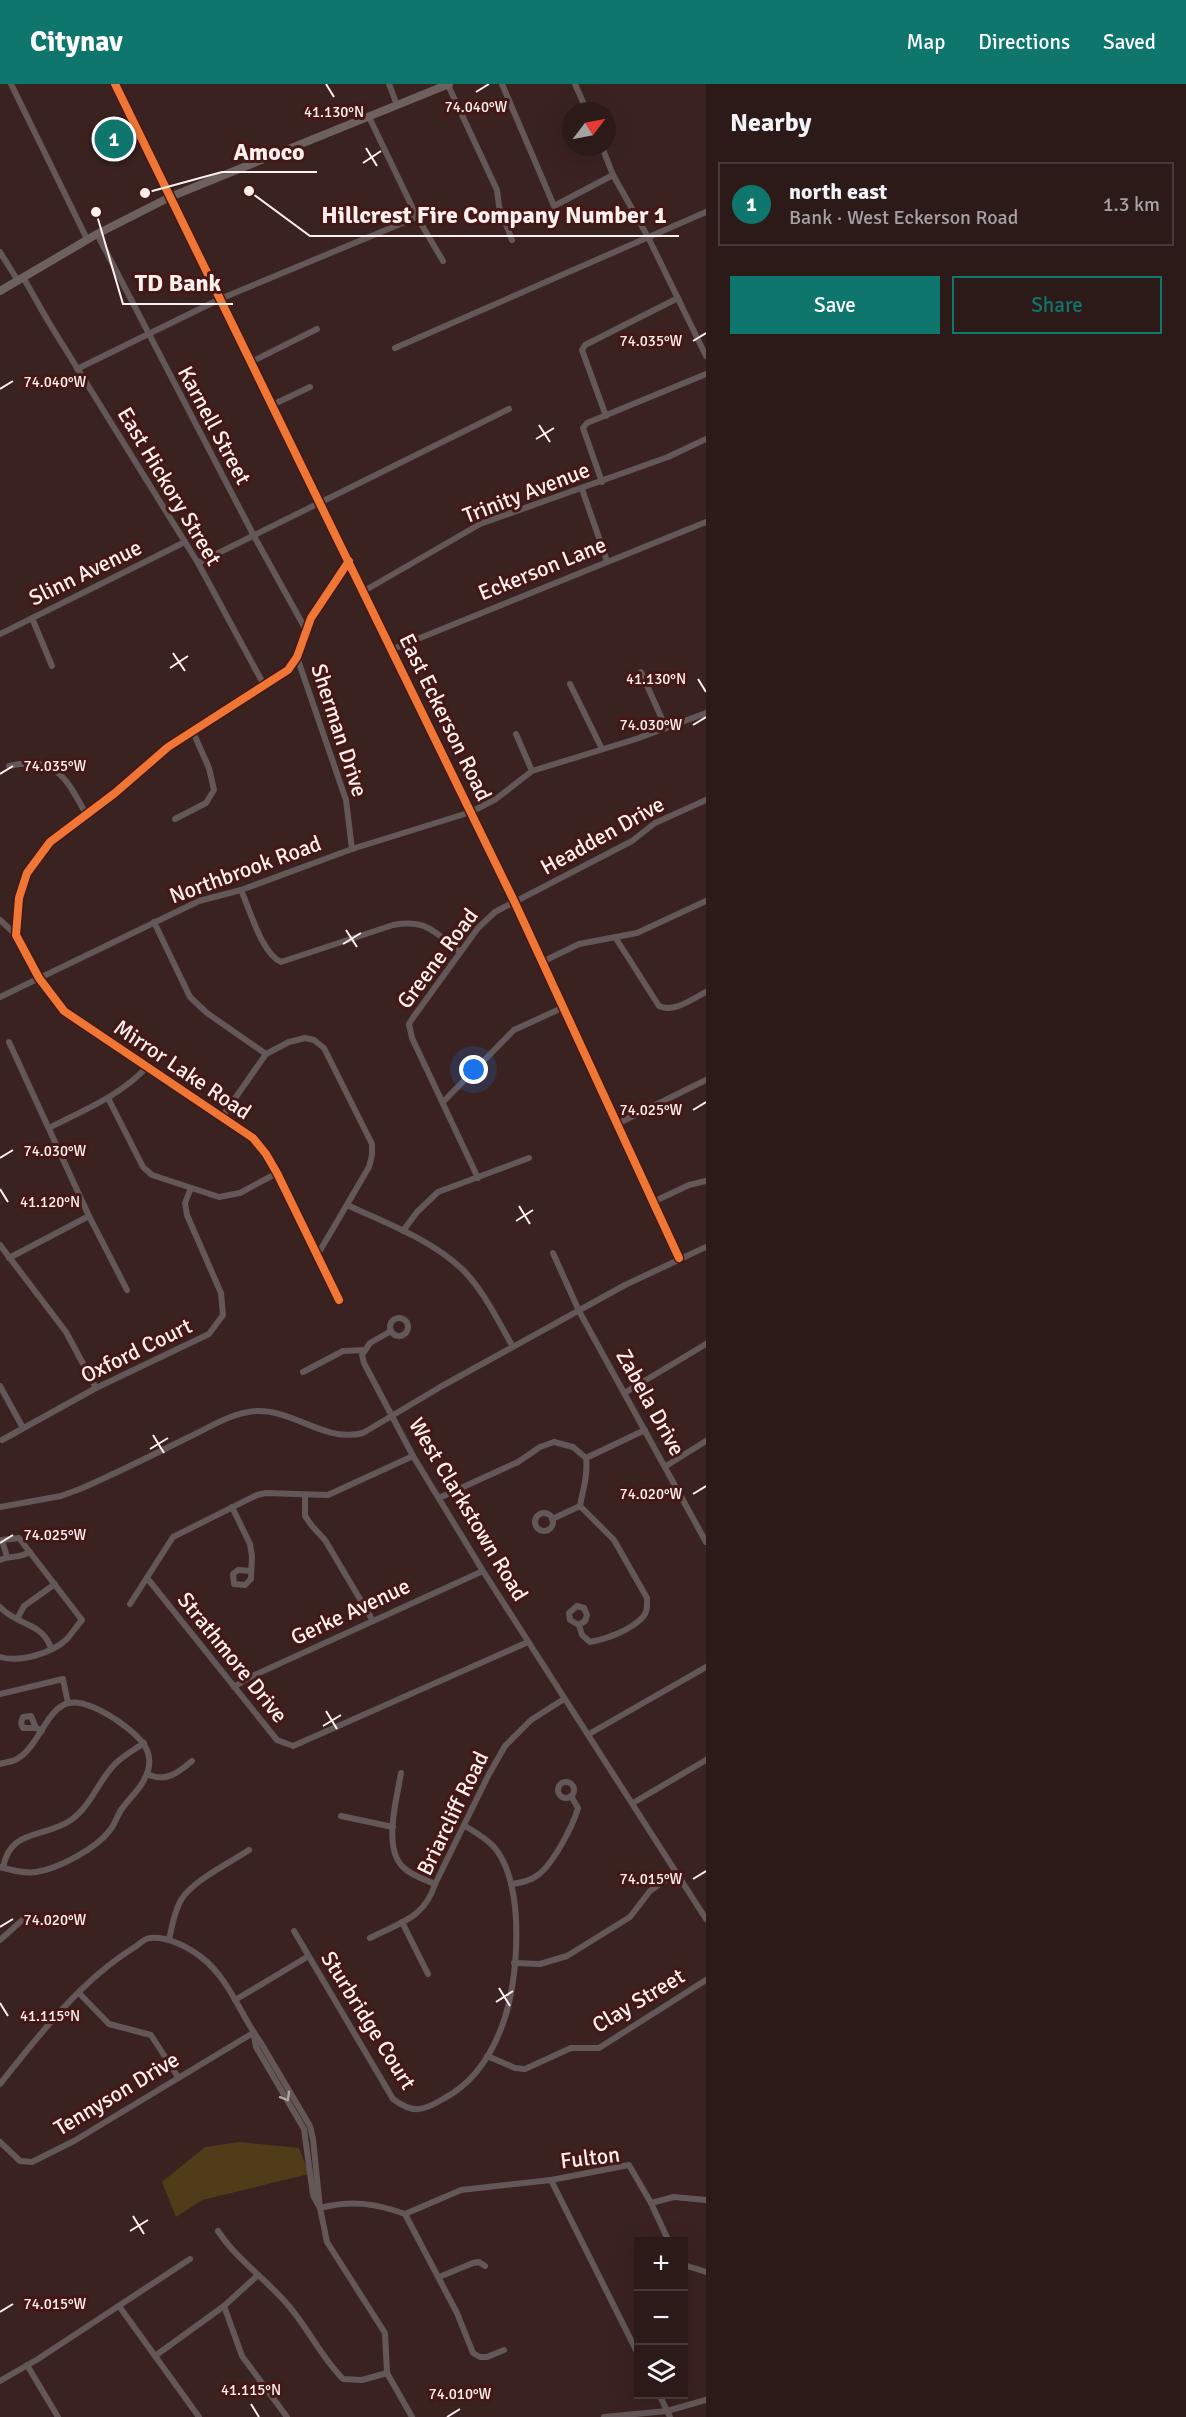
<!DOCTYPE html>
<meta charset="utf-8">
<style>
body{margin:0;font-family:Signika,sans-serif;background:#342321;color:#f1f3f6}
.controls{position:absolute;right:18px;bottom:18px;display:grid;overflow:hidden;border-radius:0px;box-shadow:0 6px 24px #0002}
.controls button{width:54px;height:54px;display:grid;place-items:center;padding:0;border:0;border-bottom:2px solid #483837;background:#2c1a18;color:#f1f3f6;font:30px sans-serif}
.compass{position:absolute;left:562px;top:18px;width:54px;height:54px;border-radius:50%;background:#2c1a18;box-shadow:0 6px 24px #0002;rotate:58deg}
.you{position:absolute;left:474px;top:986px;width:21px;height:21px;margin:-15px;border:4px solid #fff;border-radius:50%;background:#1a73e8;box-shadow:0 0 0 9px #1a73e833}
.badge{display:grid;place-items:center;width:39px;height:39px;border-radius:50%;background:#0f766e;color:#fff;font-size:20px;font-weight:700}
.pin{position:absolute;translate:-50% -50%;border:3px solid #fff;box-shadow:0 2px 6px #0006}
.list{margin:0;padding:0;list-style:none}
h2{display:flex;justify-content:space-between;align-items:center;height:78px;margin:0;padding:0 24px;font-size:26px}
h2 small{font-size:20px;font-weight:400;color:#a6a1a2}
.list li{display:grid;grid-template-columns:39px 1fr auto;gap:18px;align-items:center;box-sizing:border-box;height:84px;margin:0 12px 12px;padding:0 12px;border:2px solid #483837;border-radius:0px}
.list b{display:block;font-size:22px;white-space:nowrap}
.list p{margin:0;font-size:20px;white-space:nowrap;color:#a6a1a2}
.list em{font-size:20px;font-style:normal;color:#a6a1a2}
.actions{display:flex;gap:12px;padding:18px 24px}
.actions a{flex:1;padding:14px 0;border:2px solid #0f766e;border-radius:0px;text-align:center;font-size:21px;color:#0f766e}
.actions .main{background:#0f766e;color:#fff}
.icon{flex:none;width:33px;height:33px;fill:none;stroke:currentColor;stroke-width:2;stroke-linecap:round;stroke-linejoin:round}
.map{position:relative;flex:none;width:706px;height:2333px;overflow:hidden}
header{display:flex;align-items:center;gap:36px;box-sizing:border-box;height:84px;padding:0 30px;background:#0f766e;color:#fff}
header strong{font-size:28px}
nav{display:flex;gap:33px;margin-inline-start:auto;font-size:21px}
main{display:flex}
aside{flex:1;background:#2c1a18}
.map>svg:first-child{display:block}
.green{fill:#503c18}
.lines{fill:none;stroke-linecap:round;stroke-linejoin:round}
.minor{stroke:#635857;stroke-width:6}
.major{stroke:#6d605f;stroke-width:8}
.cycleway-casing{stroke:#451816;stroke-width:11}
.cycleway{stroke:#f07635;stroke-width:8}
.oneway{stroke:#b0a4a3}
.ticks{fill:none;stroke:#fdf0ef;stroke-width:2}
.labels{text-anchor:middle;stroke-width:6;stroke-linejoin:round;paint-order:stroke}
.street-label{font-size:22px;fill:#fdf0ef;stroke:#451816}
.ticks-label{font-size:15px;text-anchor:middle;fill:#fdf0ef;stroke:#451816;stroke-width:6;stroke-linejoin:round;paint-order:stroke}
.leader{fill:none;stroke:#fdf0ef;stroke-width:2}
.callout-dot{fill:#fdf0ef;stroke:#451816;stroke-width:2}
.callout-label{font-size:24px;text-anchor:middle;font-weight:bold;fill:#fdf0ef;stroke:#451816;stroke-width:6;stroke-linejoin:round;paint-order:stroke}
</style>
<header>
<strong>Citynav</strong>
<nav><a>Map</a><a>Directions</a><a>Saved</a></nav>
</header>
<main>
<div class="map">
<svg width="706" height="2333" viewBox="0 0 706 2333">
<rect width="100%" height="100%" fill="#3a2220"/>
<path class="green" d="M240,2058L299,2064L309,2090L202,2116L176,2133L162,2098L205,2063Z"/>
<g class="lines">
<g class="minor">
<path d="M11,0L87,155"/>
<path d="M115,0L515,819L679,1174"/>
<path d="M389,0L397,21"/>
<path d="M502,0L554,122L613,91"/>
<path d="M575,0L587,27"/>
<path d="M448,1L497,106L499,122L512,156"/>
<path d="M369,33L417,133L443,177"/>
<path d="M602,63L613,91L648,153L706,272"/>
<path d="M97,150L254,452L306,546"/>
<path d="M0,168L18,197"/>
<path d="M23,193L48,237L198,479L264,601"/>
<path d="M395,264L706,128"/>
<path d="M251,278L317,245"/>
<path d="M77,285L220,215L417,133"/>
<path d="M272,321L310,303"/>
<path d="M606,332L582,266L585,261L678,214"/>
<path d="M602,398L583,344L587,339L706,290"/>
<path d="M582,405L607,477"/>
<path d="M198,479L509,325"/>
<path d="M364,507L480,440L668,373L706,355"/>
<path d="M32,534L52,582"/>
<path d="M0,550L185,458"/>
<path d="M393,565L706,438"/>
<path d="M297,573L346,716L352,765"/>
<path d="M641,588L666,644"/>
<path d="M570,600L602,665"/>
<path d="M516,650L532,687"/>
<path d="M9,682C56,672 65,692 86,730"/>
<path d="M175,735L206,719L214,706L209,684L193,648"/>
<path d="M241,806C250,826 262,870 281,878L393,841C428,835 434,848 460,868"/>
<path d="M0,836L16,851"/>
<path d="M154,838L190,913L207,929L266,970"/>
<path d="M615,853L659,922C674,929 692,915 706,908"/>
<path d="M542,878L579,860L637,849L706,817"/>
<path d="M0,913L199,817L241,806L352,765L471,728L496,715L532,687L636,655L706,629"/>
<path d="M9,958L89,1132L127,1206"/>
<path d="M108,1014L143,1083L152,1091L219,1113L240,1109L277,1089"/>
<path d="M443,1018L514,946L564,923"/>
<path d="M222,1033L266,970L289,958L305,954L314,956L324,964L372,1060V1071L369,1083L318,1170"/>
<path d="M617,1040L706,996"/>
<path d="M49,1044C86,1025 120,1012 148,982"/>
<path d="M478,1094L412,954L409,940L412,935L478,844L495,828L632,757L655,739L706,716"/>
<path d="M653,1118L689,1101L706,1097"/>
<path d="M347,1121C386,1139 432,1156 463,1186C484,1207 498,1237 513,1263"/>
<path d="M403,1147L417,1128L438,1108L529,1074"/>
<path d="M0,1161L66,1248L96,1304"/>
<path d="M553,1169L579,1227L706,1458"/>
<path d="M9,1174L89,1132"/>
<path d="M339,1216L277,1089L266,1070L253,1054L64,927L39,894L16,851L19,814L27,789L50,758L115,709L168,663L288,586L297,573L311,534L349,477"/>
<circle cx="399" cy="1243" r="9"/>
<path d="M391,1247L370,1259L362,1271L364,1279L413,1372L483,1487L706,1835"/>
<path d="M303,1288L343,1267L365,1266"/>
<path d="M0,1302L23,1344"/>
<path d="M626,1308L706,1260"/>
<path d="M2,1356L96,1304L209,1250L223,1231L221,1209L187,1131L185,1119L191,1104"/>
<path d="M586,1374L645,1346"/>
<path d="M666,1382L706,1357"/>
<path d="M305,1412V1432L312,1442L325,1456L373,1537"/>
<path d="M439,1414L518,1378L540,1363L554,1358L573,1363L586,1374"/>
<path d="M0,1423L61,1412L80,1405C117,1389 153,1371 189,1353C210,1343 233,1328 257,1327C295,1326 325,1359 363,1349L442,1302L625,1201L706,1163"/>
<path d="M232,1423L250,1460L252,1472L251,1495L245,1501L234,1500L233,1490L238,1486L251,1487"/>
<circle cx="544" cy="1438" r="9"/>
<path d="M552,1435L580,1422"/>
<path d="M0,1476C11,1471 17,1475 30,1468"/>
<path d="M147,1494L277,1656L293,1662L528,1558"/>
<path d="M130,1520L173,1453L257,1411L266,1409L328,1411L413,1372"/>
<path d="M0,1523C18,1542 42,1538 51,1564"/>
<path d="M17,1535L24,1522L55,1500"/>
<path d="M579,1541L585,1537L587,1531L584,1524L577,1522L569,1529L570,1536L579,1541L582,1551L590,1558C607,1555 631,1546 643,1533C648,1527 647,1521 647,1514L614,1456L580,1422C583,1405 588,1391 586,1374"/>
<path d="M0,1573C20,1579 52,1569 67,1555C72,1549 77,1542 82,1536L19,1454L2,1456L7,1473"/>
<path d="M234,1603L248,1594L483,1487"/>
<path d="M0,1610L63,1595L68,1619"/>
<path d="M36,1644L31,1632L23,1633L21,1639L23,1644H36L42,1647"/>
<path d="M589,1650L706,1583"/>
<path d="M0,1680C5,1678 13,1678 17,1675C38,1664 47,1623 69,1619C83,1616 104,1628 115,1635C140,1652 162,1670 141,1701C135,1710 127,1717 121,1726C117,1732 115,1740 110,1746C97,1764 58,1785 36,1788C24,1790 11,1786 0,1783"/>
<path d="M401,1689C397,1714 383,1762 402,1782C410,1791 424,1795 435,1800"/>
<path d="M147,1690C165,1699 178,1689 192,1677"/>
<circle cx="566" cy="1706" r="8"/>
<path d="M633,1719L706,1676"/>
<path d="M341,1732L393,1743"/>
<path d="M3,1784C10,1744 43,1755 71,1736C90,1723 98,1698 114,1681C122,1672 134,1666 144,1659"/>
<path d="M511,1800C521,1799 530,1797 538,1791C553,1780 573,1742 578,1724L571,1712"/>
<path d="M402,1838L428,1890"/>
<path d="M294,1847L393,2015C413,2030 423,2027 443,2015C472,2000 491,1972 502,1942C519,1898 526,1801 494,1763C486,1754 475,1748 465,1742"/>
<path d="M370,1854C399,1839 425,1834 435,1800L488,1692L505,1662L531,1636L564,1615"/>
<path d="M0,1856L27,1832"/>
<path d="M169,1856C172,1842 174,1828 181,1816C192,1797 231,1778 249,1766"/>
<path d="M514,1879L540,1880L567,1872L630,1833L650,1807L675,1789"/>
<path d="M79,1909L109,1940L151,1951L178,1993"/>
<path d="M235,1916L307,1873"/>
<path d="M487,1972L515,1984L525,1985L571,1964H599L706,1896"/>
<path d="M0,2000C39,1951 81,1896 135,1863C139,1860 145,1854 150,1854C167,1852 188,1863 201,1873C229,1894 241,1932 261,1959L310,2042L313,2055L320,2124L313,2111L304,2045L256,1963L254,1952"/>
<path d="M0,2058L20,2077L32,2078L74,2057L253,1949"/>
<path d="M551,2096L638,2270"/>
<path d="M405,2130L457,2229L473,2269L480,2273H487L504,2266"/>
<path d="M218,2147C237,2176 266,2195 288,2221C308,2244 321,2273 343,2295L362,2296L387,2289"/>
<path d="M669,2158L651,2119L674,2113L706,2116"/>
<path d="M684,2181L706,2188"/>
<path d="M439,2193L473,2179L479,2178L485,2182"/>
<path d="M119,2222L199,2333"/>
<path d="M224,2222L242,2272L287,2333"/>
<path d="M155,2272L224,2222L258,2191"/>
<path d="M27,2281L58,2333"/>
<path d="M0,2297L38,2275L190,2175"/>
<path d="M659,2310L670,2333"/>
<path d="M412,2333L387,2289L385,2249L327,2158L320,2124C351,2116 375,2119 405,2130L461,2106L551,2096L629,2081L651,2119"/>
<path d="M604,2333L667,2327L706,2316"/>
</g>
<path class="major" d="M0,207L97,150L170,113L449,0"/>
<defs>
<g id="cycleway">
<path d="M115,0L515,819L679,1174"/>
<path d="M339,1216L277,1089L266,1070L253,1054L64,927L39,894L16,851L19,814L27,789L50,758L115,709L168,663L288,586L297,573L311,534L349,477"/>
</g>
</defs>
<use href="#cycleway" class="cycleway-casing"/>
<use href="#cycleway" class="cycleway"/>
</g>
<defs><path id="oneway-chevron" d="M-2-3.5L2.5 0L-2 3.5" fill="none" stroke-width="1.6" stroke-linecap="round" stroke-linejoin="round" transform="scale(1.5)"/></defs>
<use class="oneway" href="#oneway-chevron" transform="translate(286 2013) rotate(59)"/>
<path class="ticks" d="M326,0L334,13M476,8L489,0M366,64L377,82M363,79L381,67M693,257L706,249M0,305L13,297M539,341L550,358M536,355L554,344M173,569L185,587M170,584L188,572M698,595L706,608M693,641L706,633M0,690L13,682M346,846L357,863M343,860L361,849M693,1026L706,1018M0,1074L13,1066M0,1105L8,1118M519,1122L530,1140M516,1137L533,1126M153,1351L164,1369M150,1365L168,1354M693,1410L706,1402M0,1459L13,1451M326,1627L337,1645M323,1642L341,1631M693,1795L706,1787M0,1843L13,1835M499,1904L510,1922M496,1918L513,1907M0,1919L8,1932M133,2132L144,2150M130,2147L148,2136M0,2228L13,2220M251,2320L259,2333M447,2333L460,2325"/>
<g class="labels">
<g class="street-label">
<text transform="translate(215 341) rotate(62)" y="8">Karnell Street</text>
<text transform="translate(170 402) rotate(59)" y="8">East Hickory Street</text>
<text transform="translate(526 408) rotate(-21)" y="8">Trinity Avenue</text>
<text transform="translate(542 484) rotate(-22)" y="8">Eckerson Lane</text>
<text transform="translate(85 488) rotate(-26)" y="8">Slinn Avenue</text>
<text transform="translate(446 633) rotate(64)" y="8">East Eckerson Road</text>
<text transform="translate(340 646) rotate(72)" y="8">Sherman Drive</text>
<text transform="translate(602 751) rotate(-29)" y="8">Headden Drive</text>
<text transform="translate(245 785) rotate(-20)" y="8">Northbrook Road</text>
<text transform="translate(437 874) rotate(-53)" y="8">Greene Road</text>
<text transform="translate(183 985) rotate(34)" y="8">Mirror Lake Road</text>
<text transform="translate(136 1266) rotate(-26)" y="8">Oxford Court</text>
<text transform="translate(651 1318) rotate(61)" y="8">Zabela Drive</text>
<text transform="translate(469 1425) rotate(59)" y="8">West Clarkstown Road</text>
<text transform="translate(350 1527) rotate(-25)" y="8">Gerke Avenue</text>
<text transform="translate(233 1573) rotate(51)" y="8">Strathmore Drive</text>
<text transform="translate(452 1729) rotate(-64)" y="8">Briarcliff Road</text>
<text transform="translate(638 1916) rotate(-31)" y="8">Clay Street</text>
<text transform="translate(369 1936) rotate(58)" y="8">Sturbridge Court</text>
<text transform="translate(116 2009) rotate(-31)" y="8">Tennyson Drive</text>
<text transform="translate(590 2073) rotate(-7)" y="8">Fulton</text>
</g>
</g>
<g class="ticks-label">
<text x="476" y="28">74.040°W</text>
<text x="334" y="33">41.130°N</text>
<text x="651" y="262">74.035°W</text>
<text x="55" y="303">74.040°W</text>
<text x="656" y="600">41.130°N</text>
<text x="651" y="646">74.030°W</text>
<text x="55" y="687">74.035°W</text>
<text x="651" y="1031">74.025°W</text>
<text x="55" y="1072">74.030°W</text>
<text x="50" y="1123">41.120°N</text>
<text x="651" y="1415">74.020°W</text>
<text x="55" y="1456">74.025°W</text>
<text x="651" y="1800">74.015°W</text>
<text x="55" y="1841">74.020°W</text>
<text x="50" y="1937">41.115°N</text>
<text x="55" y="2225">74.015°W</text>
<text x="251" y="2311">41.115°N</text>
<text x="460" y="2315">74.010°W</text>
</g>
<path class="leader" d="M145 109L222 88H317M249 107L310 152H679M96 128L123 220H233"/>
<g class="callout-dot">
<circle cx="145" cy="109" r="6"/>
<circle cx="249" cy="107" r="6"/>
<circle cx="96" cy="128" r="6"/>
</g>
<g class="callout-label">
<text x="269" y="76">Amoco</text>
<text x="494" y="139">Hillcrest Fire Company Number 1</text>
<text x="178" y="207">TD Bank</text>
</g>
</svg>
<div class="controls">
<button>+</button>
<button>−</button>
<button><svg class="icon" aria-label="layers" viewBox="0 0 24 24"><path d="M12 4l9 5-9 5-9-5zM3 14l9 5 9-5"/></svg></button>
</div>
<svg class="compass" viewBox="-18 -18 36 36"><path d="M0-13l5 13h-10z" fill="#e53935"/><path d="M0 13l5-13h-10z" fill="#a6a1a2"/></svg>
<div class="you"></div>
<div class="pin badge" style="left:114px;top:55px">1</div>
</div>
<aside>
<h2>Nearby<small></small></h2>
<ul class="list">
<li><span class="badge">1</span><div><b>north east</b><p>Bank · West Eckerson Road</p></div><em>1.3 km</em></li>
</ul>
<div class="actions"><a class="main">Save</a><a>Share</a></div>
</aside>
</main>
